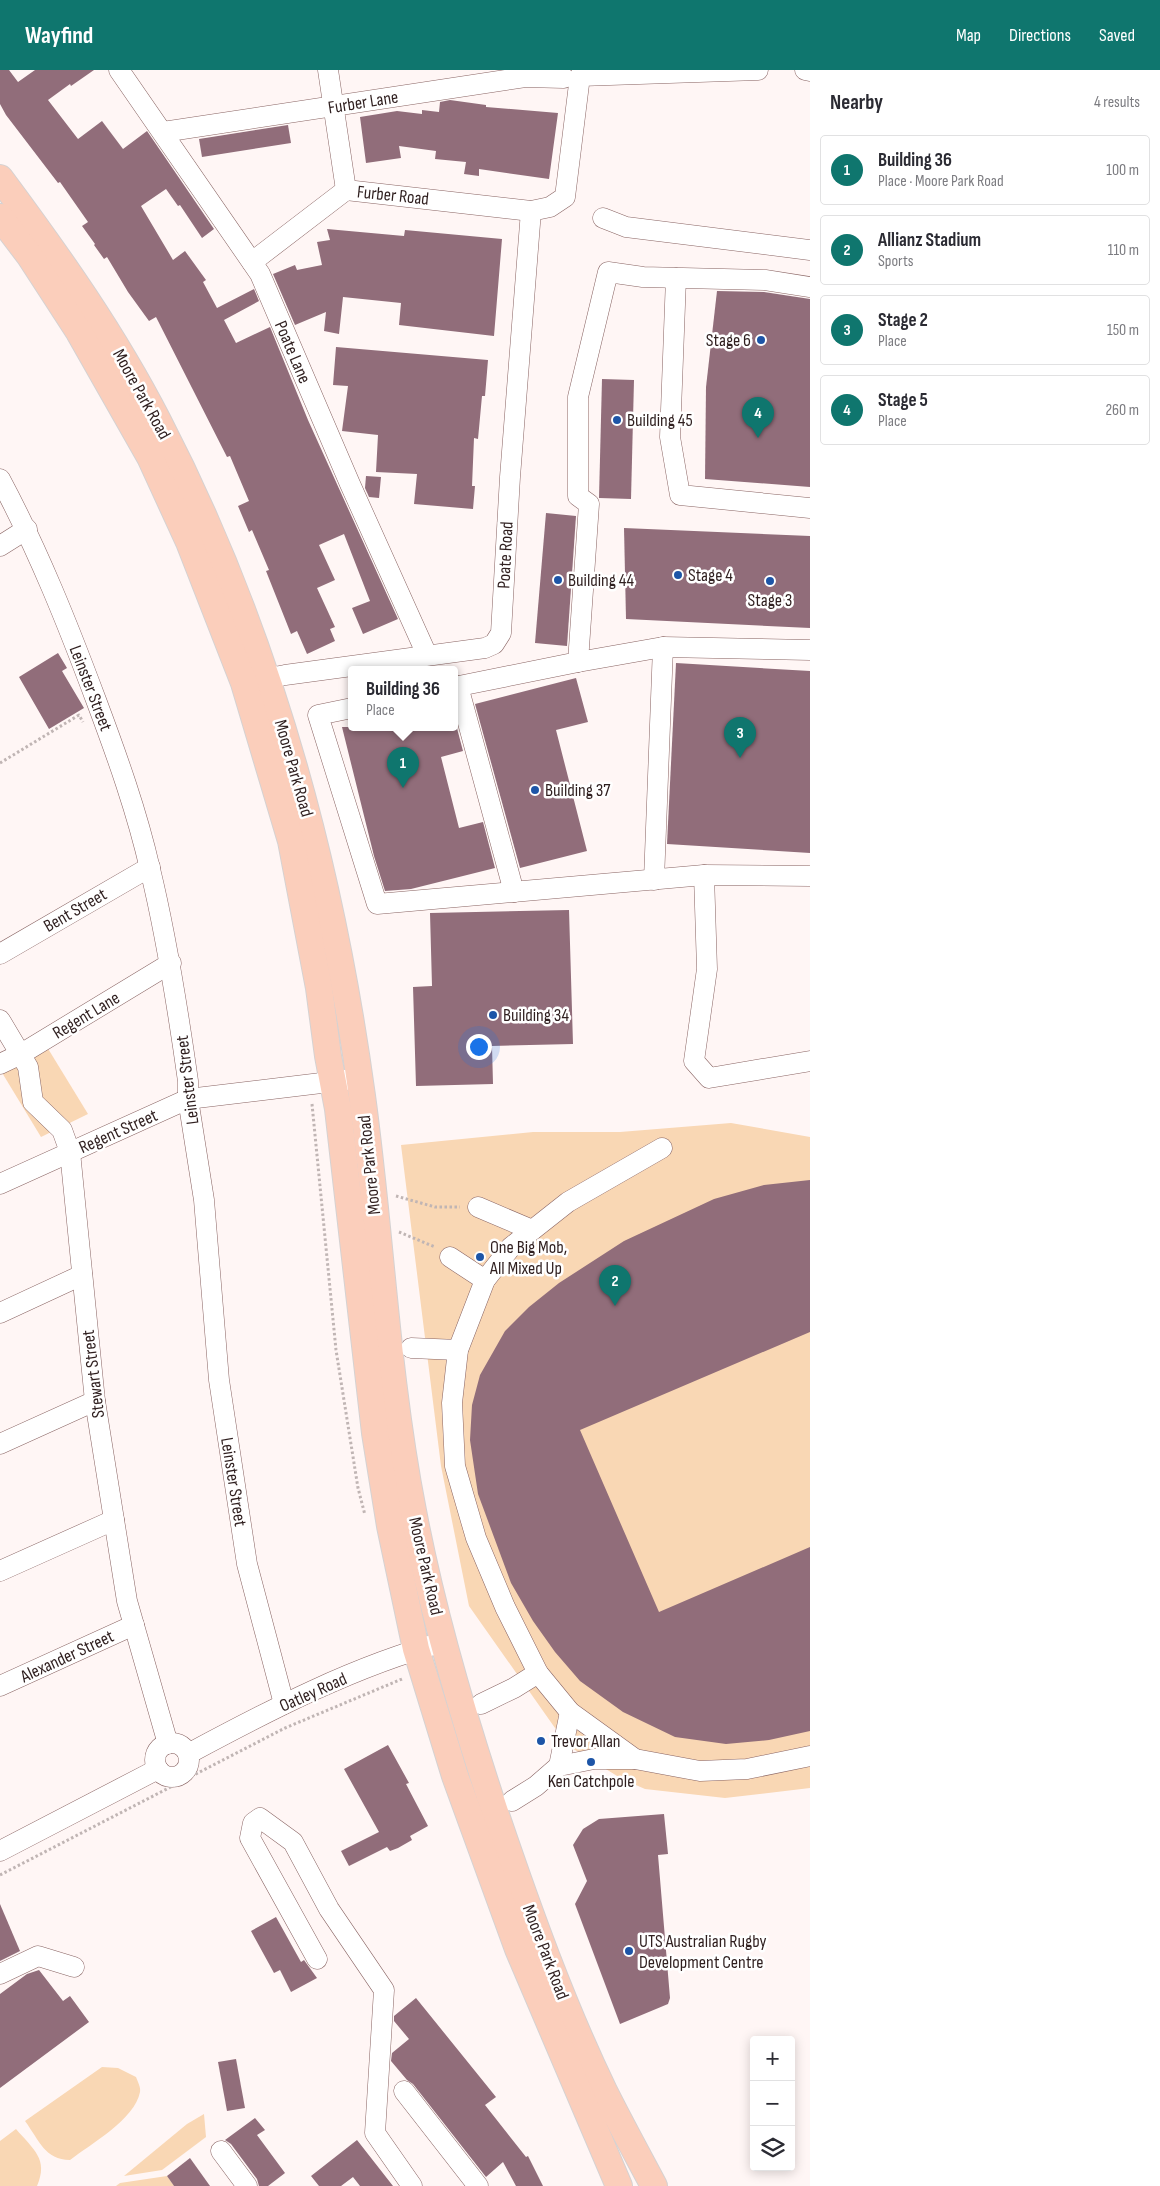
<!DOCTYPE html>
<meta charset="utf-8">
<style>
body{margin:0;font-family:"Sofia Sans Condensed",sans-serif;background:#f2f2f3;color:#2b2b33}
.controls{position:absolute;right:15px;bottom:15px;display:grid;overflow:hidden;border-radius:5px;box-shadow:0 2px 12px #0003}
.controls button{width:45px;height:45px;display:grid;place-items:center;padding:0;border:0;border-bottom:1px solid #e1e1e2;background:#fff;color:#2b2b33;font:25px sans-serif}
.you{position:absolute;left:478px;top:976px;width:18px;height:18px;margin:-12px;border:4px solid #fff;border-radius:50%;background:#1a73e8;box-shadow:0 0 0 8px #1a73e833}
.badge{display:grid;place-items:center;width:32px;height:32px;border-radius:50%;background:#0f766e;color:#fff;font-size:16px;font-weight:700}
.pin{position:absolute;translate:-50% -41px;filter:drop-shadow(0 1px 2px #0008)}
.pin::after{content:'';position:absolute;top:26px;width:18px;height:15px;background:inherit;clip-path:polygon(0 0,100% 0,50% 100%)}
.popup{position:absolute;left:348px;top:596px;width:110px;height:65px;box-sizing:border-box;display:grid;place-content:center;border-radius:5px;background:#fff;filter:drop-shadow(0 1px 4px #0005);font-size:16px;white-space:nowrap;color:#7c7c81}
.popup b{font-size:19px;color:#2b2b33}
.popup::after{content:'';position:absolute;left:50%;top:100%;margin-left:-10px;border:10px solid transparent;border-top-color:#fff}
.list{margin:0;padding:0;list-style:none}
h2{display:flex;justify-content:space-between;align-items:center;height:65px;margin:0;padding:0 20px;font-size:21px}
h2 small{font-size:16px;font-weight:400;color:#7c7c81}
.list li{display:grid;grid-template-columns:32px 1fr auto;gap:15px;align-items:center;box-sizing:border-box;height:70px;margin:0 10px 10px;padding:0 10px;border:1px solid #e1e1e2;border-radius:5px}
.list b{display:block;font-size:19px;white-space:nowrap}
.list p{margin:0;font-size:16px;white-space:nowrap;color:#7c7c81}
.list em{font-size:16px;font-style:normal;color:#7c7c81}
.icon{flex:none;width:28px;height:28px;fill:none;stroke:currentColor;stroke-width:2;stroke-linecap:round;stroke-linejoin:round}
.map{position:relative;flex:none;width:810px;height:2116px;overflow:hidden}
header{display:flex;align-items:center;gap:30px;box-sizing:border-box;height:70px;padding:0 25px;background:#0f766e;color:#fff}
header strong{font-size:24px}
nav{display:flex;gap:28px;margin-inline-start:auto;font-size:18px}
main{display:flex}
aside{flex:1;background:#fff}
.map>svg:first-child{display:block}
.green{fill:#f9d7b4}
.building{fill:#916d7a}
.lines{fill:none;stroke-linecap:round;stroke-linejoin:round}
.minor-casing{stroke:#896463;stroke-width:21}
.major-casing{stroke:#d5d2d2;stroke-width:28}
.path{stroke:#c0b5b4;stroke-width:3;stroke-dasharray:2.5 2.5;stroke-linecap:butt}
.minor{stroke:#fff;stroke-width:20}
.major{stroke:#fbcebb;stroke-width:26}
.poi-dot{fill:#1d55a7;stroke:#fff;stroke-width:2}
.labels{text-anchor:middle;stroke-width:5;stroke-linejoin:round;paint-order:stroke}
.street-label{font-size:18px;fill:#2f1f1f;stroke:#fff}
.poi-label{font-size:18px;fill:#2f1f1f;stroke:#fff;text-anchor:start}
</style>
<header>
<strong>Wayfind</strong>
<nav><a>Map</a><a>Directions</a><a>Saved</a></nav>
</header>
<main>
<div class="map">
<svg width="810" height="2116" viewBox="0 0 810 2116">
<rect width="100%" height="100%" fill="#fff6f5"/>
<g class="green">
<path d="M47,977L88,1044L41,1067L1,1001Z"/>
<path d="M731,1053L810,1067V1718L725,1728L645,1719L622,1709L567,1675L469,1536L441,1396L401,1075L533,1062H620Z"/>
<path d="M102,1997L118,1998L136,2007C138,2012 141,2018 140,2022C135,2049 91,2074 70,2090C45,2090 39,2070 25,2051Z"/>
<path d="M204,2044L206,2067L162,2100L124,2106L187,2054Z"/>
<path d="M16,2059C33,2079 49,2089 37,2116H0V2071Z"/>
<path d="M167,2106L174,2116H116L120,2113Z"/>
</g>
<g class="building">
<path d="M0,0H9L18,12L35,0H94L71,16L70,14L48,30L78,69L102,51L123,79L147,61L214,159L202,168L180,135L178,136L166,119L141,136L173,190L185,181L206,210L203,212L217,238L254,219L259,231L224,250L236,273L270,257L308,350L398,549L363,564L352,538L370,531L344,464L319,475L335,510L317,518L335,557L330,559L335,571L307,584L297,561L291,564L266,501L269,500L252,460L249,462L238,436L249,431L230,386L227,387L156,247L149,251L128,222L107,187L104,189L94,175L95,174L82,156L88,152L60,112L58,113L6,45L0,34Z"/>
<path d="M450,30L486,35V37L558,43L549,109L479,99V106L464,104L466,92L435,89L436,81L399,76L401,88L366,93L360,47L397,41L422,44V40L439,42L440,32Z"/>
<path d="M288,55L291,73L202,87L199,69Z"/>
<path d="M327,159L404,166L405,160L502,169L494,266L399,255L401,233L343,227L339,264L324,261L326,242L295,255L273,204L295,195L297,200L322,195L317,172L330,170Z"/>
<path d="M717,221L764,222L810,229V417L705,409L706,317Z"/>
<path d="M336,277L488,290L485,326H482L478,369L474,368L472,416H475L473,439L414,434L417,404L376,402L378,365L342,361L348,316L333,315Z"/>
<path d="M602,309L634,310L631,429L599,428Z"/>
<path d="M366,406L381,407L379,428L369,427L365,418Z"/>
<path d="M546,443L576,446L567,576L535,573Z"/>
<path d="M624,458L810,466V558L626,549Z"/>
<path d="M58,583L67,598L62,601L84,638L49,659L19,607Z"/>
<path d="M676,593L810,601V783L667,774Z"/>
<path d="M576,608L588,652L556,660L587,781L520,798L475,634Z"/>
<path d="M454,647L463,681L441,687L459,758L483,752L495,798L411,819L385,821L374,786L342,657H454Z"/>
<path d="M569,840L573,974L492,976L493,1014L416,1016L413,917L432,916L430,843Z"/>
<path d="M810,1110V1262L580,1360L659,1542L810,1477V1661L769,1670L726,1674L675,1667L623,1642L580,1611L555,1582L533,1551L511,1513L478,1424L470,1370L472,1335L480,1305L505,1261L529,1237L559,1213L624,1171L714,1129L764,1115Z"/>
<path d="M388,1675L409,1713L406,1714L428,1756L410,1766L412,1770L398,1778L390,1781L387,1777L349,1796L341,1781L379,1762L344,1699Z"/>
<path d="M664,1744L668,1784L658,1785L670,1928L668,1934L620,1954L575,1834L587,1811L573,1775L583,1759L599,1749Z"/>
<path d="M0,1834L20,1881L0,1891Z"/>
<path d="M276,1847L301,1892L304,1890L317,1908L291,1922L280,1900L274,1903L251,1861Z"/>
<path d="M39,1900L63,1931L70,1926L89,1952L0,2018V1924L27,1904Z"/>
<path d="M416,1928L496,2027L485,2035L526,2087L528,2086L543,2116H516L503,2092L486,2107L413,2014L407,2010L391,1991L392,1983L409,1969L394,1951V1946Z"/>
<path d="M236,1989L245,2038L227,2041L218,1992Z"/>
<path d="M255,2048L265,2060L257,2065L285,2103L268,2116H259L257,2109L231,2074L225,2070Z"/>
<path d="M357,2070L393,2116H360L353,2107L341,2116H319L311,2106Z"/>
<path d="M190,2088L210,2116H174L167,2106Z"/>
</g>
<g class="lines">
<defs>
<g id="minor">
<path d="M119,0L260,204L350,414L427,585"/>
<path d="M328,0L346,120L531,141L550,137L565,127L580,6L758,0"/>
<path d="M805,0L810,1"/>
<path d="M163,62L525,7L564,8"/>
<path d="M603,148L626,157L810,180"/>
<path d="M252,192L346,120"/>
<path d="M676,208L670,367L680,425L810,438"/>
<path d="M0,409C38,480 68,555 96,630C117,686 137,742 150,799C167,869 178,940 188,1011V1029L204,1130L219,1310L247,1494L284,1634"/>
<path d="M0,476L27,459"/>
<path d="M578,592L663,577"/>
<path d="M253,611L285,605L485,578L494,574L501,563L510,407L531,141"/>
<path d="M458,616L514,822"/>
<path d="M454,617L578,592L589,434L578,426V327L608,202L643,207L765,210L810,217"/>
<path d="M352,638L318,645L377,834L704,805"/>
<path d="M810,806L704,805L707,899L694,991L709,1008L810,991"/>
<path d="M654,810L663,577L810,580"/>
<path d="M0,884L150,797"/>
<path d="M0,950L28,997L33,1032L62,1060L70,1082L95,1331L127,1531L168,1674"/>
<path d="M0,994L21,984L171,893"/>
<path d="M662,1078L568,1132L511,1177L485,1210L458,1280L452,1333L455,1396L476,1468L505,1537L538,1603L570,1642L635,1689L700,1701L747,1699L810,1686"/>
<path d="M0,1114L188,1029L346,1010"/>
<path d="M478,1137L532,1160"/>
<path d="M450,1187L485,1210"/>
<path d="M0,1243L82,1205"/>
<path d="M411,1278L458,1280"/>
<path d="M0,1374L95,1331"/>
<path d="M0,1501L114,1450"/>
<path d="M0,1616L134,1555"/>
<path d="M481,1634L514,1618L538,1603"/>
<circle cx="172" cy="1690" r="17"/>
<path d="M188,1684C268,1641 356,1595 444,1572"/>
<path d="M559,1696L594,1689H635"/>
<path d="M512,1731L536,1716L559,1696L570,1642"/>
<path d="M0,1781L158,1699"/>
<path d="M317,1889L250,1768L253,1753L260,1748L293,1772L329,1839L384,1920L375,2063L412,2116"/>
<path d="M0,1904L38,1886L74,1897"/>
<path d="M404,2021L478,2116"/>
<path d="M221,2081L247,2116"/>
</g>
<g id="major">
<path d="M0,108C58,186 114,265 158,351C267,561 330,791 362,1026C381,1164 386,1303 413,1441C433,1546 464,1650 498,1751C529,1842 562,1934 604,2021C620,2053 637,2084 654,2116"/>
<path d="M0,147L29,185L79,262L150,387L189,472L244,613L291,771L319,918L328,986L338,1039L375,1363L390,1456L416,1579L455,1706L518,1879L619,2116"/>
</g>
</defs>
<use href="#minor" class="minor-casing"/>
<use href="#major" class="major-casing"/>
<g class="path">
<path d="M0,693L79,645L83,652"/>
<path d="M312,1034L336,1280L358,1418L365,1445"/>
<path d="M396,1126L435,1137H460"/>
<path d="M399,1162L435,1177"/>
<path d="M0,1805L285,1658L402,1609"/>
</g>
<use href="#minor" class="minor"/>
<use href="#major" class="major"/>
</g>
<g class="poi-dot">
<circle cx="761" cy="270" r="5"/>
<circle cx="617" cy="350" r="5"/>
<circle cx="678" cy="505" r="5"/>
<circle cx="558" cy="510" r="5"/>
<circle cx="770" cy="511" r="5"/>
<circle cx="535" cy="720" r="5"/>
<circle cx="493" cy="945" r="5"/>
<circle cx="480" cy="1187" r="5"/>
<circle cx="541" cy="1671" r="5"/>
<circle cx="591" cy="1692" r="5"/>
<circle cx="629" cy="1881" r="5"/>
</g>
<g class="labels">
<g class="street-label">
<text transform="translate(363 32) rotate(-9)" y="6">Furber Lane</text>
<text transform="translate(393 125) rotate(6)" y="6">Furber Road</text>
<text transform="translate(293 282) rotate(67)" y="6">Poate Lane</text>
<text transform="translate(142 324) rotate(61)" y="6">Moore Park Road</text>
<text transform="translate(505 485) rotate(-87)" y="6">Poate Road</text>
<text transform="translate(91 618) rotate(69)" y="6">Leinster Street</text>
<text transform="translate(294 698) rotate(74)" y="6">Moore Park Road</text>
<text transform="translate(75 840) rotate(-30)" y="6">Bent Street</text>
<text transform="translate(86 945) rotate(-31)" y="6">Regent Lane</text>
<text transform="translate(187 1010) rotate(-97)" y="6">Leinster Street</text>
<text transform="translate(118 1061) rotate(-24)" y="6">Regent Street</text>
<text transform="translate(369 1095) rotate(-96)" y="6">Moore Park Road</text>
<text transform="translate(93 1304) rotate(-97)" y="6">Stewart Street</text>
<text transform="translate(234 1412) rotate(81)" y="6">Leinster Street</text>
<text transform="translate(426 1496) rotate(77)" y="6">Moore Park Road</text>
<text transform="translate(67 1586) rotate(-25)" y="6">Alexander Street</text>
<text transform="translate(313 1622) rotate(-24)" y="6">Oatley Road</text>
<text transform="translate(546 1882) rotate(69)" y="6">Moore Park Road</text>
</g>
<g class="poi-label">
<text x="751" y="276" text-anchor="end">Stage 6</text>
<text x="627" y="356">Building 45</text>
<text x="688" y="511">Stage 4</text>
<text x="568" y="516">Building 44</text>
<text x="770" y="536" text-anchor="middle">Stage 3</text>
<text x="545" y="726">Building 37</text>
<text x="503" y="951">Building 34</text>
<text x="490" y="1183">One Big Mob,<tspan x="490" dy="21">All Mixed Up</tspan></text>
<text x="551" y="1677">Trevor Allan</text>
<text x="591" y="1717" text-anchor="middle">Ken Catchpole</text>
<text x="639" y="1877">UTS Australian Rugby<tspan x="639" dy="21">Development Centre</tspan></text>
</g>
</g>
</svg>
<div class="controls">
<button>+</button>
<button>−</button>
<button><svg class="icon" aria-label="layers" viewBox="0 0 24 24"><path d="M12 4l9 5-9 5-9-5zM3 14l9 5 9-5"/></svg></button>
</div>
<div class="you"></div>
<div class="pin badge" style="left:403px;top:718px">1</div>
<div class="popup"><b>Building 36</b>Place</div>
<div class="pin badge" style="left:615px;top:1236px">2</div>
<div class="pin badge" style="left:740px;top:688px">3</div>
<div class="pin badge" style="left:758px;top:368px">4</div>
</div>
<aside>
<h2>Nearby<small>4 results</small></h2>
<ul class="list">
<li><span class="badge">1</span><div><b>Building 36</b><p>Place · Moore Park Road</p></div><em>100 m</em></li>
<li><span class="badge">2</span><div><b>Allianz Stadium</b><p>Sports</p></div><em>110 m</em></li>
<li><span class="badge">3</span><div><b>Stage 2</b><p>Place</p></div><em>150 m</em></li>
<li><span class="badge">4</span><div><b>Stage 5</b><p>Place</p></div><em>260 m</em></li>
</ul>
</aside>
</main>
